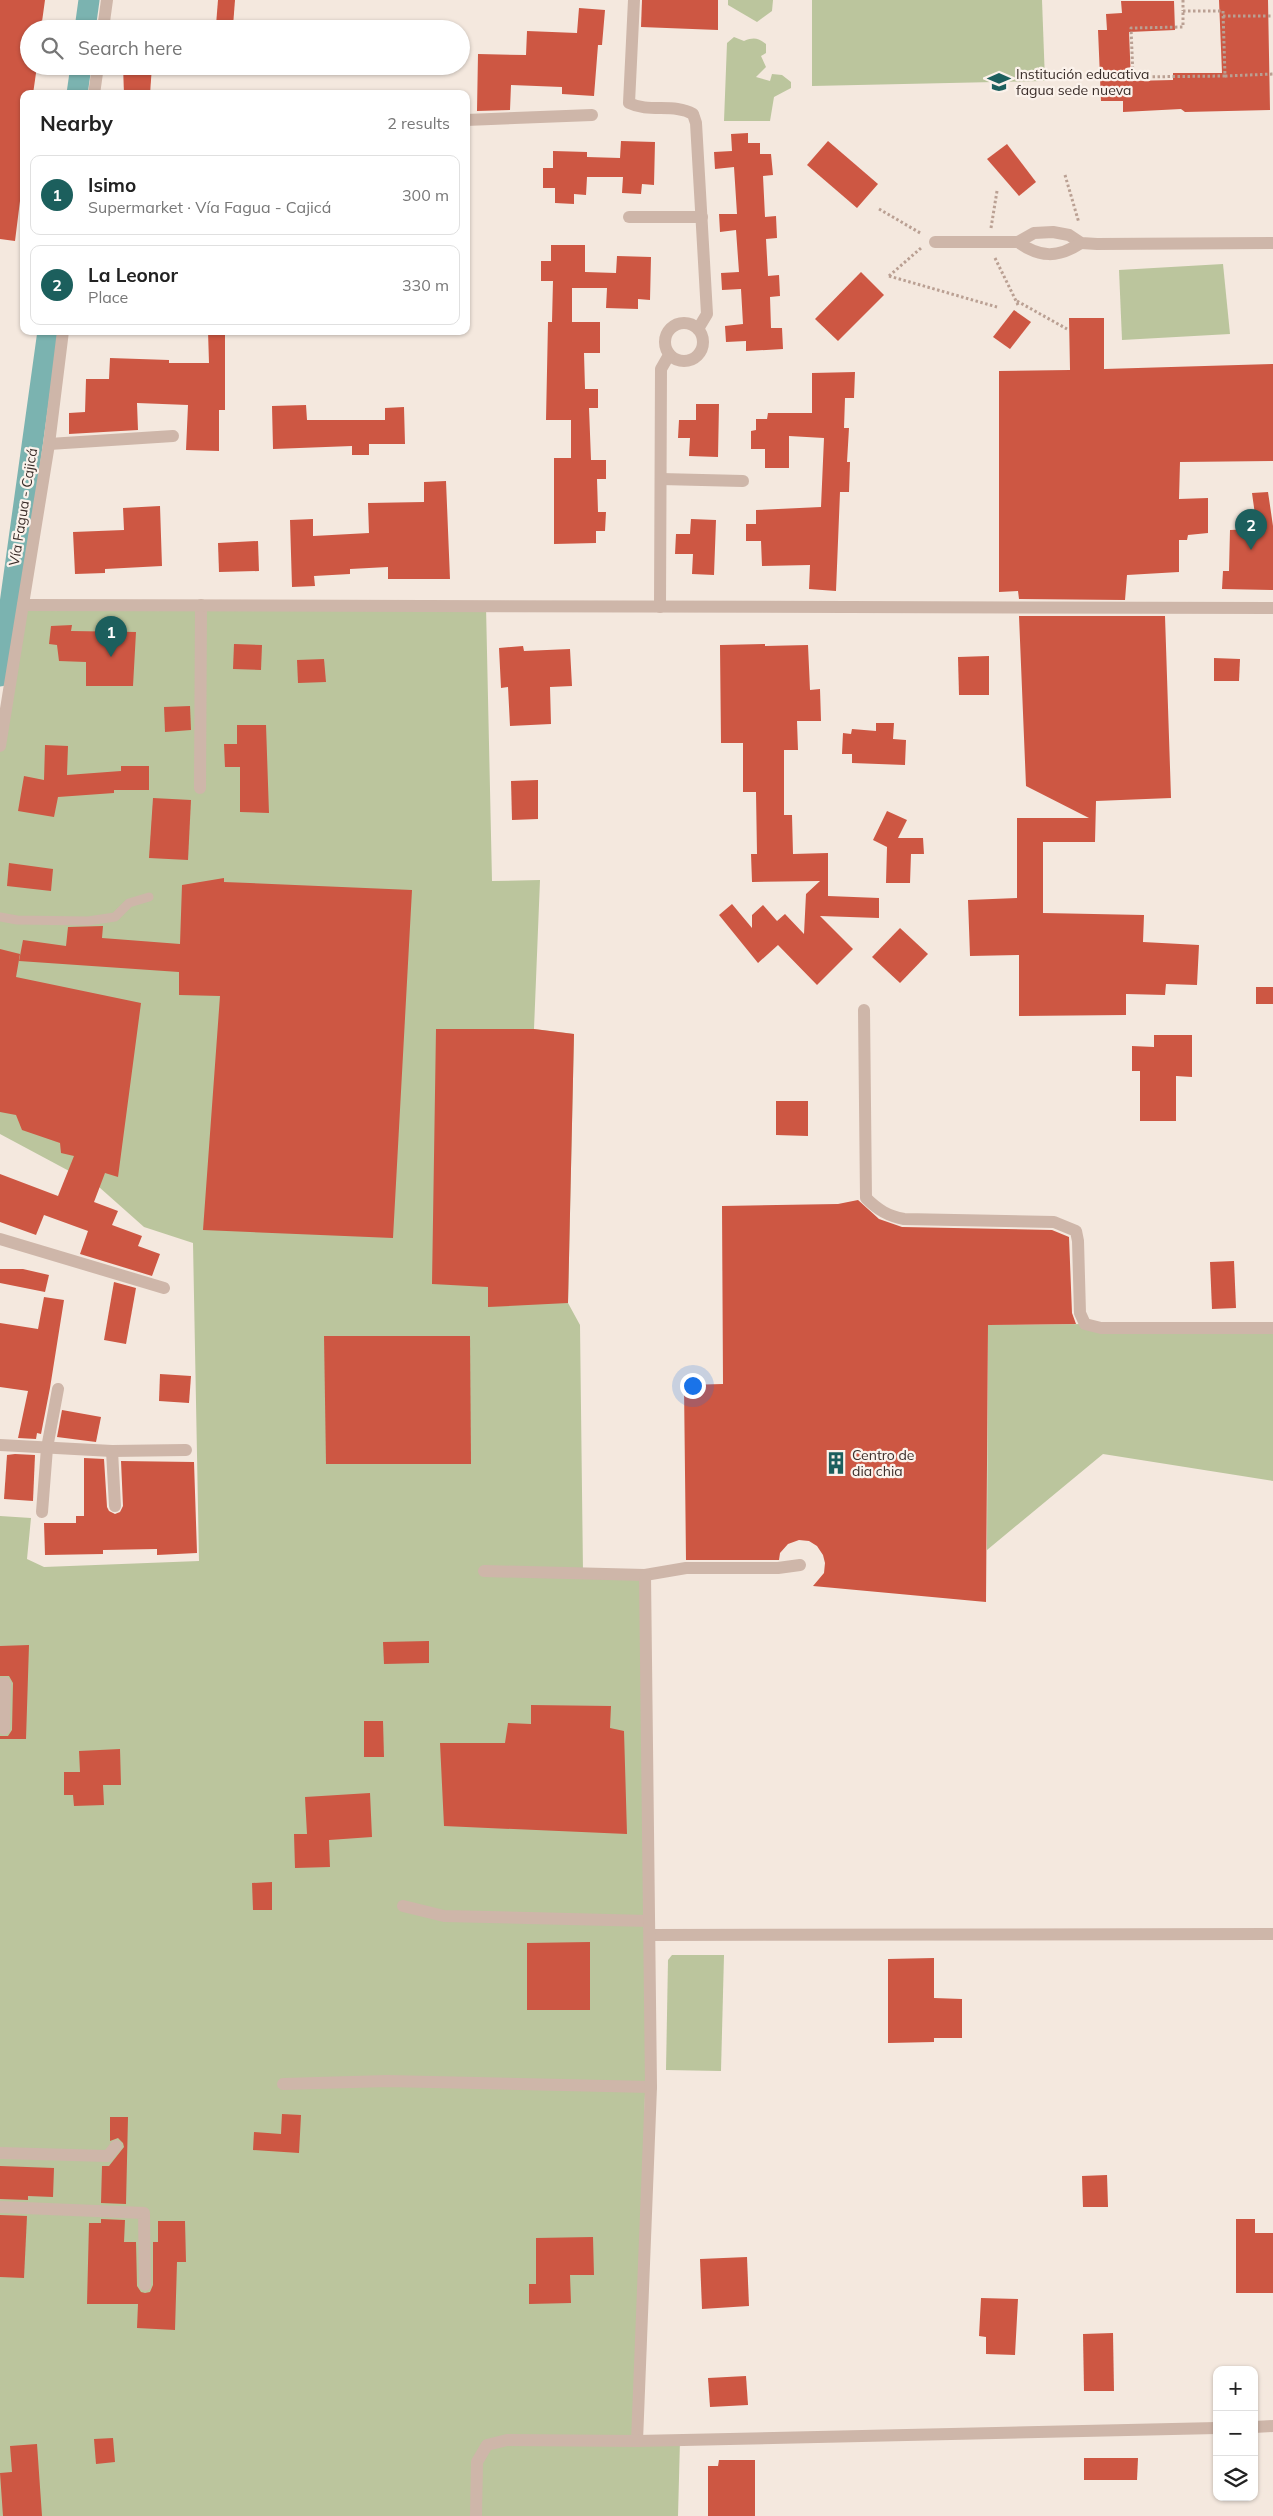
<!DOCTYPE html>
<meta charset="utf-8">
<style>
body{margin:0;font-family:Mulish,sans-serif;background:#f6f6f6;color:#222}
.controls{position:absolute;right:15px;bottom:15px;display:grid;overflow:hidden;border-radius:10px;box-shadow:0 1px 4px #0004}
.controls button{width:45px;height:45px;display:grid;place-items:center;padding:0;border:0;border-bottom:1px solid #e0e0e0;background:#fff;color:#222;font:25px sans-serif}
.you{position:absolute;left:692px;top:1385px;width:18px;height:18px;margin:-12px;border:4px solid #fff;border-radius:50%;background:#1a73e8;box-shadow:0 0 0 8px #1a73e833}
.badge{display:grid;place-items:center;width:32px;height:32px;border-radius:50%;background:#1c5f5d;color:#fff;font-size:16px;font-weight:700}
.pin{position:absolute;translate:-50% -41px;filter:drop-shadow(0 1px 2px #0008)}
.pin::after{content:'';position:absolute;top:26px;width:18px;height:15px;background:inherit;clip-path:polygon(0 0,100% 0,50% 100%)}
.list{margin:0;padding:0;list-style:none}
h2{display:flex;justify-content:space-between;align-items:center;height:65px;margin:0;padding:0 20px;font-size:21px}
h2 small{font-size:16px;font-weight:400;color:#767676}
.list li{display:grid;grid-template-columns:32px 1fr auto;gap:15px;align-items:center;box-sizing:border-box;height:80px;margin:0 10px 10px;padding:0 10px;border:1px solid #e0e0e0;border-radius:10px}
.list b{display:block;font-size:19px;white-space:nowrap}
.list p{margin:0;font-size:16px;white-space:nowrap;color:#767676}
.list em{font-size:16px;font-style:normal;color:#767676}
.icon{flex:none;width:28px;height:28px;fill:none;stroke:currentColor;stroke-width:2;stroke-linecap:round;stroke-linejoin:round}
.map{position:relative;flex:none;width:1273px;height:2516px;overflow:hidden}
.search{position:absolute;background:#fff;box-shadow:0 1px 4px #0004;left:20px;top:20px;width:450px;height:55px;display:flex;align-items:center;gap:12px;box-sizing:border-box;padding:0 18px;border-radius:28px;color:#767676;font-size:19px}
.panel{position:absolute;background:#fff;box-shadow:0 1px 4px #0004;left:20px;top:90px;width:450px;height:245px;border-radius:10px}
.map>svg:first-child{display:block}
.green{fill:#bbc59d}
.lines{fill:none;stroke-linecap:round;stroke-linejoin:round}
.canal{stroke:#7bb3b0;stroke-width:21}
.building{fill:#cd5743}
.path{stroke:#baa093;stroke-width:3;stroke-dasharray:2.5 2.5;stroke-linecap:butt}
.service{stroke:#ceb6a9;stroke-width:9}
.minor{stroke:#ceb6a9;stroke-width:12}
.tertiary{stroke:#ceb6a9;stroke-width:12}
.labels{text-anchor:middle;stroke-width:4.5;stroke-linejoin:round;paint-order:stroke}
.poi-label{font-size:14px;fill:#3a2d29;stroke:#fbf2eb;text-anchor:start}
.street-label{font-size:14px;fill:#3a2d29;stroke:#fbf2eb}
</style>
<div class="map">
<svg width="1273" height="2516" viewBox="0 0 1273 2516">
<rect width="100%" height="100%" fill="#f4e8de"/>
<g class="green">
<path d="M728,0H773L772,11L757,22L728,5Z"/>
<path d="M812,0H1042L1045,81L812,86Z"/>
<path d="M734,37L744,41C754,37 758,38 766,44V53L761,56L766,67L756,77L770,81L772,74L782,75L791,82V88L774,97L770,121H724L727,43Z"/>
<path d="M1223,264L1230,334L1122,340L1119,270Z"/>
<path d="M23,605L486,606L492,881L540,880L534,1029L574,1034L568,1303L580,1325L583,1573L645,1575L649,1921L637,2441L680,2440L678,2516H0V1516L31,1518L27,1559L44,1567L199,1561L193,1243L144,1227L99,1187L0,1134V746Z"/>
<path d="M1085,1324L1273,1328V1481L1103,1454L987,1550L988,1325Z"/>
<path d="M672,1955H724L721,2071L666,2070L668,1960Z"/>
</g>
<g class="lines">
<g class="canal">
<path d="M85,29L89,0"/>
<path d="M77,94L81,66"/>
<path d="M0,676L48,331"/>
</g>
</g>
<g class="building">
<path d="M0,0H45L41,29H29V66H37L33,94H24V169L15,241L0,239Z"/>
<path d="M218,0H235L233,26L216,25Z"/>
<path d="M642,0H718V30L641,27Z"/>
<path d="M1219,0H1268L1270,110L1185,112L1181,109L1123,112V101H1101L1098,30H1107L1106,14L1122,13L1121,1H1174L1175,30L1129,32L1131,81L1173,80V73H1222Z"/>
<path d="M579,8L605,10L602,45H598L594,96L562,94V87L511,85L510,110L477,111L478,54L526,55L527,31L577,33Z"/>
<path d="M123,66H152L150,94H124Z"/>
<path d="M748,133V143H760V154H771L773,175L763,176L765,217L776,216L777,238L766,239L768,276L779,275L780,296L770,297L771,328H782L783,349L746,351V341L726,342L725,326L743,324L741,289L722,290L721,273L739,272L736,230L720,232L719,214H737L734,167L715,169L714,152L732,151L731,134Z"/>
<path d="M621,141L655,142L654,185L642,184L641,194L622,193L623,177H587L586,195L574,194V204L555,203V188H543V168H553V151L587,152V157L620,158Z"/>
<path d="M828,141L878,184L857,208L807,165Z"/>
<path d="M1007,144L1036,182L1019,196L987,159Z"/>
<path d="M551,245H585V272L616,273L617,256L651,257L650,300L638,299V309L606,308L607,288H572V322H600V353H584L585,389H598V408H589L591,460H606V479H597L598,512H606L605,531H596V543L554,544V458H571V420H546L548,322H552L553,281H541V261H551Z"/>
<path d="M861,272L884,295L838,341L815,319Z"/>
<path d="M1014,310L1031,322L1010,349L993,337Z"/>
<path d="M1069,318H1104V369L1273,364V461L1180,462L1179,499L1208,498V533L1188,535L1187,540H1179V572L1127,575L1125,600L1019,599L1018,591L999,592V371L1070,370Z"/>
<path d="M208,331H225V410H219V451L186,450L188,405L137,403L138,430L69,434V413L85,412L86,379H109L110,358L169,360V363H209Z"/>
<path d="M855,372L854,398H845L844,428H849L847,462H850L849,492H840L836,591L809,589L810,565L762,566L761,541H746V524H756V510L821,507L824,438L789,436V468H765V449H751V431L756,430V419H767L768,413H812V373Z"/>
<path d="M696,404H719L718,457L689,456L690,438H678L679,420H696Z"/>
<path d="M306,405L307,420H385V408L404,407L405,444H369V455H352V446L273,449L272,406Z"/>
<path d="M446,481L450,579H388V567L350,569V574L314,576L315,586L292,587L290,520L313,519V536L369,533L368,503L424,502V482Z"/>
<path d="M1268,492L1273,526V590L1222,589L1223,571H1229L1230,530L1257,529L1252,493Z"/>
<path d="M160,506L162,566L105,569V573L75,574L73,532L124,530L123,508Z"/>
<path d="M691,519L716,520L714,575L692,574L693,554H675L676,534H690Z"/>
<path d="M258,541L259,571L219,572L218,543Z"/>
<path d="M1019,616H1165L1171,798L1096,801L1095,842H1043V913L1144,915L1143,942L1199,945L1197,985L1166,984L1165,995L1126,994V1015L1019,1016V955L970,956L968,900L1017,898V818H1089L1026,786Z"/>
<path d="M72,625L71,631L136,632L133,686H86V662L59,661L57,645L49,644L51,626Z"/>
<path d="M234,644L262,645L261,670L233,669Z"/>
<path d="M765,644V646L808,645L810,690L820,689L821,721H797L798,750H784V815H792L793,854L828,853V896L879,898V918L820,916L853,949L817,985L778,945L758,963L719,915L732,904L752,928V915L763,905L777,921L785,914L804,934L806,894L820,881L752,882L751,854H757L756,792H743V743H721L720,645Z"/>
<path d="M523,646L524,651L570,649L572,686L550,687L551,724L510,726L508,687L501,688L499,648Z"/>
<path d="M989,656V695H959L958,657Z"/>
<path d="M1214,658L1240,659L1239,681H1214Z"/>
<path d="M324,659L326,682L298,683L297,660Z"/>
<path d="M190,706L191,730L165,732L164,707Z"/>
<path d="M876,723H894L893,739L906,740L905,765L852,763V754H842L843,733L851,734L852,729L876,731Z"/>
<path d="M237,725H266L269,813L240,812V767H225L224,744H237Z"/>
<path d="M45,745L68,746L67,775L121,771V766H149V790H114V793L58,797L54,817L18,811L24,776L44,780Z"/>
<path d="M538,780V819L512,820L511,781Z"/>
<path d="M153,798L191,800L188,860L149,858Z"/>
<path d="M887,811L907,820L898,838H923L924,854H911L910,883H886L887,847L873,840Z"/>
<path d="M9,863L53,869L51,891L7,886Z"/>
<path d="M224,878V882L412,890L393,1238L203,1230L220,996L179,995V972L19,961L23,940L66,946L68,927L103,926L102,938L180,944L182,885Z"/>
<path d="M900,928L928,954L900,983L872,957Z"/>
<path d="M0,949L20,954L16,977L141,1003L118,1177L105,1173L94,1202L118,1211L112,1225L142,1236L138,1246L160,1254L152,1276L80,1254L88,1231L44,1215L36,1235L0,1222V1174L58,1196L74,1156L61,1153L60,1143L22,1130L16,1115L0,1112Z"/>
<rect x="1256" y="987" width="17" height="17"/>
<path d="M436,1029H534L574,1034L568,1303L488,1307V1287L432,1284Z"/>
<path d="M1154,1035H1192V1077L1176,1076V1121H1140V1071H1132V1046L1154,1047Z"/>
<path d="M776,1101H808V1136L776,1135Z"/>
<path d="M858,1200L879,1219L902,1227L1052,1230L1069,1237L1072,1313L1076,1324L988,1325L986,1602L813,1586L824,1573L825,1563L823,1555L817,1546L809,1541L799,1540L788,1544L780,1553L779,1560H686L684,1385L723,1384L722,1206L838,1204Z"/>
<path d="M1234,1261L1236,1308L1212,1309L1210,1262Z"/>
<path d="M0,1269H23L49,1275L45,1292L0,1283Z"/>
<path d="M114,1282L136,1288L126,1344L104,1340Z"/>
<path d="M44,1297L64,1300L50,1388L41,1434L37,1433L36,1439L18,1438L28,1391L0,1387V1323L38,1329Z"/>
<path d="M324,1336H470L471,1464H326Z"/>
<path d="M160,1374L191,1376L189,1403L159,1401Z"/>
<path d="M62,1410L101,1417L96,1442L57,1437Z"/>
<path d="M15,1454L35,1455L33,1501L4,1499L7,1455Z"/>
<path d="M84,1458L104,1459L107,1507L109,1511L115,1514L120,1512L123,1506L121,1461L194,1462L197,1553L157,1555V1549L103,1550V1554L45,1555L44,1523H76V1516H84Z"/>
<path d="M429,1641V1663L384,1664L383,1642Z"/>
<path d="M29,1645L26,1739H0V1736H8L12,1730L13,1683L9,1676H0V1646Z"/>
<path d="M531,1705L611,1706L610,1728L624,1731L627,1834L444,1826L440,1743H505L508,1723L531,1724Z"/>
<path d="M364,1721H383L384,1757H364Z"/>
<path d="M120,1749L121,1785H103L104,1805L74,1806L73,1795H64V1772H80L79,1751Z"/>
<path d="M370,1793L372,1837L329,1840L330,1867L295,1868L294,1834H307L305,1797Z"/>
<path d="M272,1882V1910H253L252,1883Z"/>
<path d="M590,1942V2010H527V1943Z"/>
<path d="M934,1958V1998L962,1999V2038H934V2042L888,2043V1959Z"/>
<path d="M282,2114L301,2115L299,2153L253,2150L254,2132L281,2134Z"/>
<path d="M110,2117H128L126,2204L101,2203L102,2166H109L124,2147L123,2143L118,2138L110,2141Z"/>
<path d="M0,2166L54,2168L53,2197L28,2196V2200L0,2199Z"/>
<path d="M1107,2175L1108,2207H1083L1082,2176Z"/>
<path d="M0,2215L27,2216L24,2278L0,2277Z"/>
<path d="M101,2219L125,2220L124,2242H136L137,2286L141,2292L145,2293L150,2292L153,2285V2242H158V2221H185L186,2262H177L175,2330L137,2328L138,2304H87L89,2223H101Z"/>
<path d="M1236,2219H1255V2233H1273V2293H1236Z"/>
<path d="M593,2237L594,2275H570L571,2303L529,2304V2284H536V2238Z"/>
<path d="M747,2257L749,2306L702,2309L700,2259Z"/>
<path d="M981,2298L1018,2299L1015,2355L986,2354V2337L979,2336Z"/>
<path d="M1113,2333L1114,2391H1084L1083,2334Z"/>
<path d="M746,2376L748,2405L710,2407L708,2378Z"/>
<path d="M113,2438L115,2462L96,2464L94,2439Z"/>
<path d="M37,2444L42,2516H3L0,2473L12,2472L10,2446Z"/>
<path d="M1084,2458H1138L1137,2480H1084Z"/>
<path d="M719,2460H755V2516H708V2466H718Z"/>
</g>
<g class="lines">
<g class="path">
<path d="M1183,0V11"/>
<path d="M1183,11H1223L1225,76L1133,77L1131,28L1183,27Z"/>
<path d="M1223,16H1273"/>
<path d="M1225,76L1273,74"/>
<path d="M1065,175L1079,223"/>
<path d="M879,209L922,234"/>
<path d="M991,228L997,191"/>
<path d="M995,258L1018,305"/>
<path d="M889,276L997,307"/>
<path d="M889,276L921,248"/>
<path d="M1017,301L1067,329"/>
</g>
<path class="service" d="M0,917L17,920L88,921L115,917L129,903L149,897"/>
<g class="minor">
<path d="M634,0L629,103C649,113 674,103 693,114L696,123L707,314L698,329"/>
<path d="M466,120L592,115"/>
<path d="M629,217H702"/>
<path d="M935,242H1018L1034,233L1053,232L1069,235L1081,243L1097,244L1273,243"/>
<path d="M1018,242C1040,258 1058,258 1081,243"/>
<circle cx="684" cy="342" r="19"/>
<path d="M49,444L173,436"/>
<path d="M661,479L743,481"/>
<path d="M660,607L661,369L669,355"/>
<path d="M200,788L201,605"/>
<path d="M864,1010L866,1198C878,1210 888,1216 904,1219L1054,1222L1076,1231L1078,1241L1080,1313L1085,1324L1101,1328H1273"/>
<path d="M0,1239L164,1288"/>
<path d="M0,1445L112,1451L186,1450"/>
<path d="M112,1451L115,1506"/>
<path d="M42,1512L47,1448L58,1389"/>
<path d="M484,1571L645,1575L686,1568H778L800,1565"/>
<path d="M0,1684L5,1683L4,1729"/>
<path d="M403,1906L444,1916L649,1921"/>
<path d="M650,1935L1273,1934"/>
<path d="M283,2084L387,2081L651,2087"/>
<path d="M0,2153L108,2156L116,2146"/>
<path d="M0,2207L144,2213L145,2285"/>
<path d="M1254,2427L1273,2426"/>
<path d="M637,2441L651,2087L645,1575"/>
<path d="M476,2516L477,2462L487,2445L507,2440L637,2441L1217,2428"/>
</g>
<g class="tertiary">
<path d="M103,29L107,0"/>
<path d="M94,94L98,66"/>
<path d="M23,605L1273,608"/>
<path d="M0,746L49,444L63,331"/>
</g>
</g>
<defs>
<symbol id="school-bare" viewBox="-9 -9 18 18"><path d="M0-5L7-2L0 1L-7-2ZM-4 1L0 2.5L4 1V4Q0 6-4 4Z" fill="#1c5f5d" stroke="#fbf2eb" stroke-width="2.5" paint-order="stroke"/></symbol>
<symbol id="building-bare" viewBox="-9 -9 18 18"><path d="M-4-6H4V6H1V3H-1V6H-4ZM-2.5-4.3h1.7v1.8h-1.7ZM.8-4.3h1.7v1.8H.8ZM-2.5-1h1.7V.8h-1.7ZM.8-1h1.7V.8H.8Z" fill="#1c5f5d" stroke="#fbf2eb" stroke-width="2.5" paint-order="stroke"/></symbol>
</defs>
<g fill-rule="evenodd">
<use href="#school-bare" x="983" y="66" width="32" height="32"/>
<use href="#building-bare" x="820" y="1447" width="32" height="32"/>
</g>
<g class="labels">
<g class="poi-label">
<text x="1016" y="79">Institución educativa<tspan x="1016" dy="16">fagua sede nueva</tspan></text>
<text x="852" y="1460">Centro de<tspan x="852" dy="16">dia chia</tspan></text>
</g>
<g class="street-label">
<text transform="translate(23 507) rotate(-81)" y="5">Vía Fagua - Cajicá</text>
</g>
</g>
</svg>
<div class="controls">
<button>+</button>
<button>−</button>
<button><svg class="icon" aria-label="layers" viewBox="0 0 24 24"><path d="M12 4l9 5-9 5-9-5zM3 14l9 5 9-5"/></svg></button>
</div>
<div class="you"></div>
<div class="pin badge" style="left:111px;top:657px">1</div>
<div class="pin badge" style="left:1251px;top:550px">2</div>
<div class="search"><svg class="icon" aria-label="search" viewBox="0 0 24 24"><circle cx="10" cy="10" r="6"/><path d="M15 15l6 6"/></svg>Search here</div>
<section class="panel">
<h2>Nearby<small>2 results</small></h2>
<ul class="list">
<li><span class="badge">1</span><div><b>Isimo</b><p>Supermarket · Vía Fagua - Cajicá</p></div><em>300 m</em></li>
<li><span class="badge">2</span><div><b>La Leonor</b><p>Place</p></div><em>330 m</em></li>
</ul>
</section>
</div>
